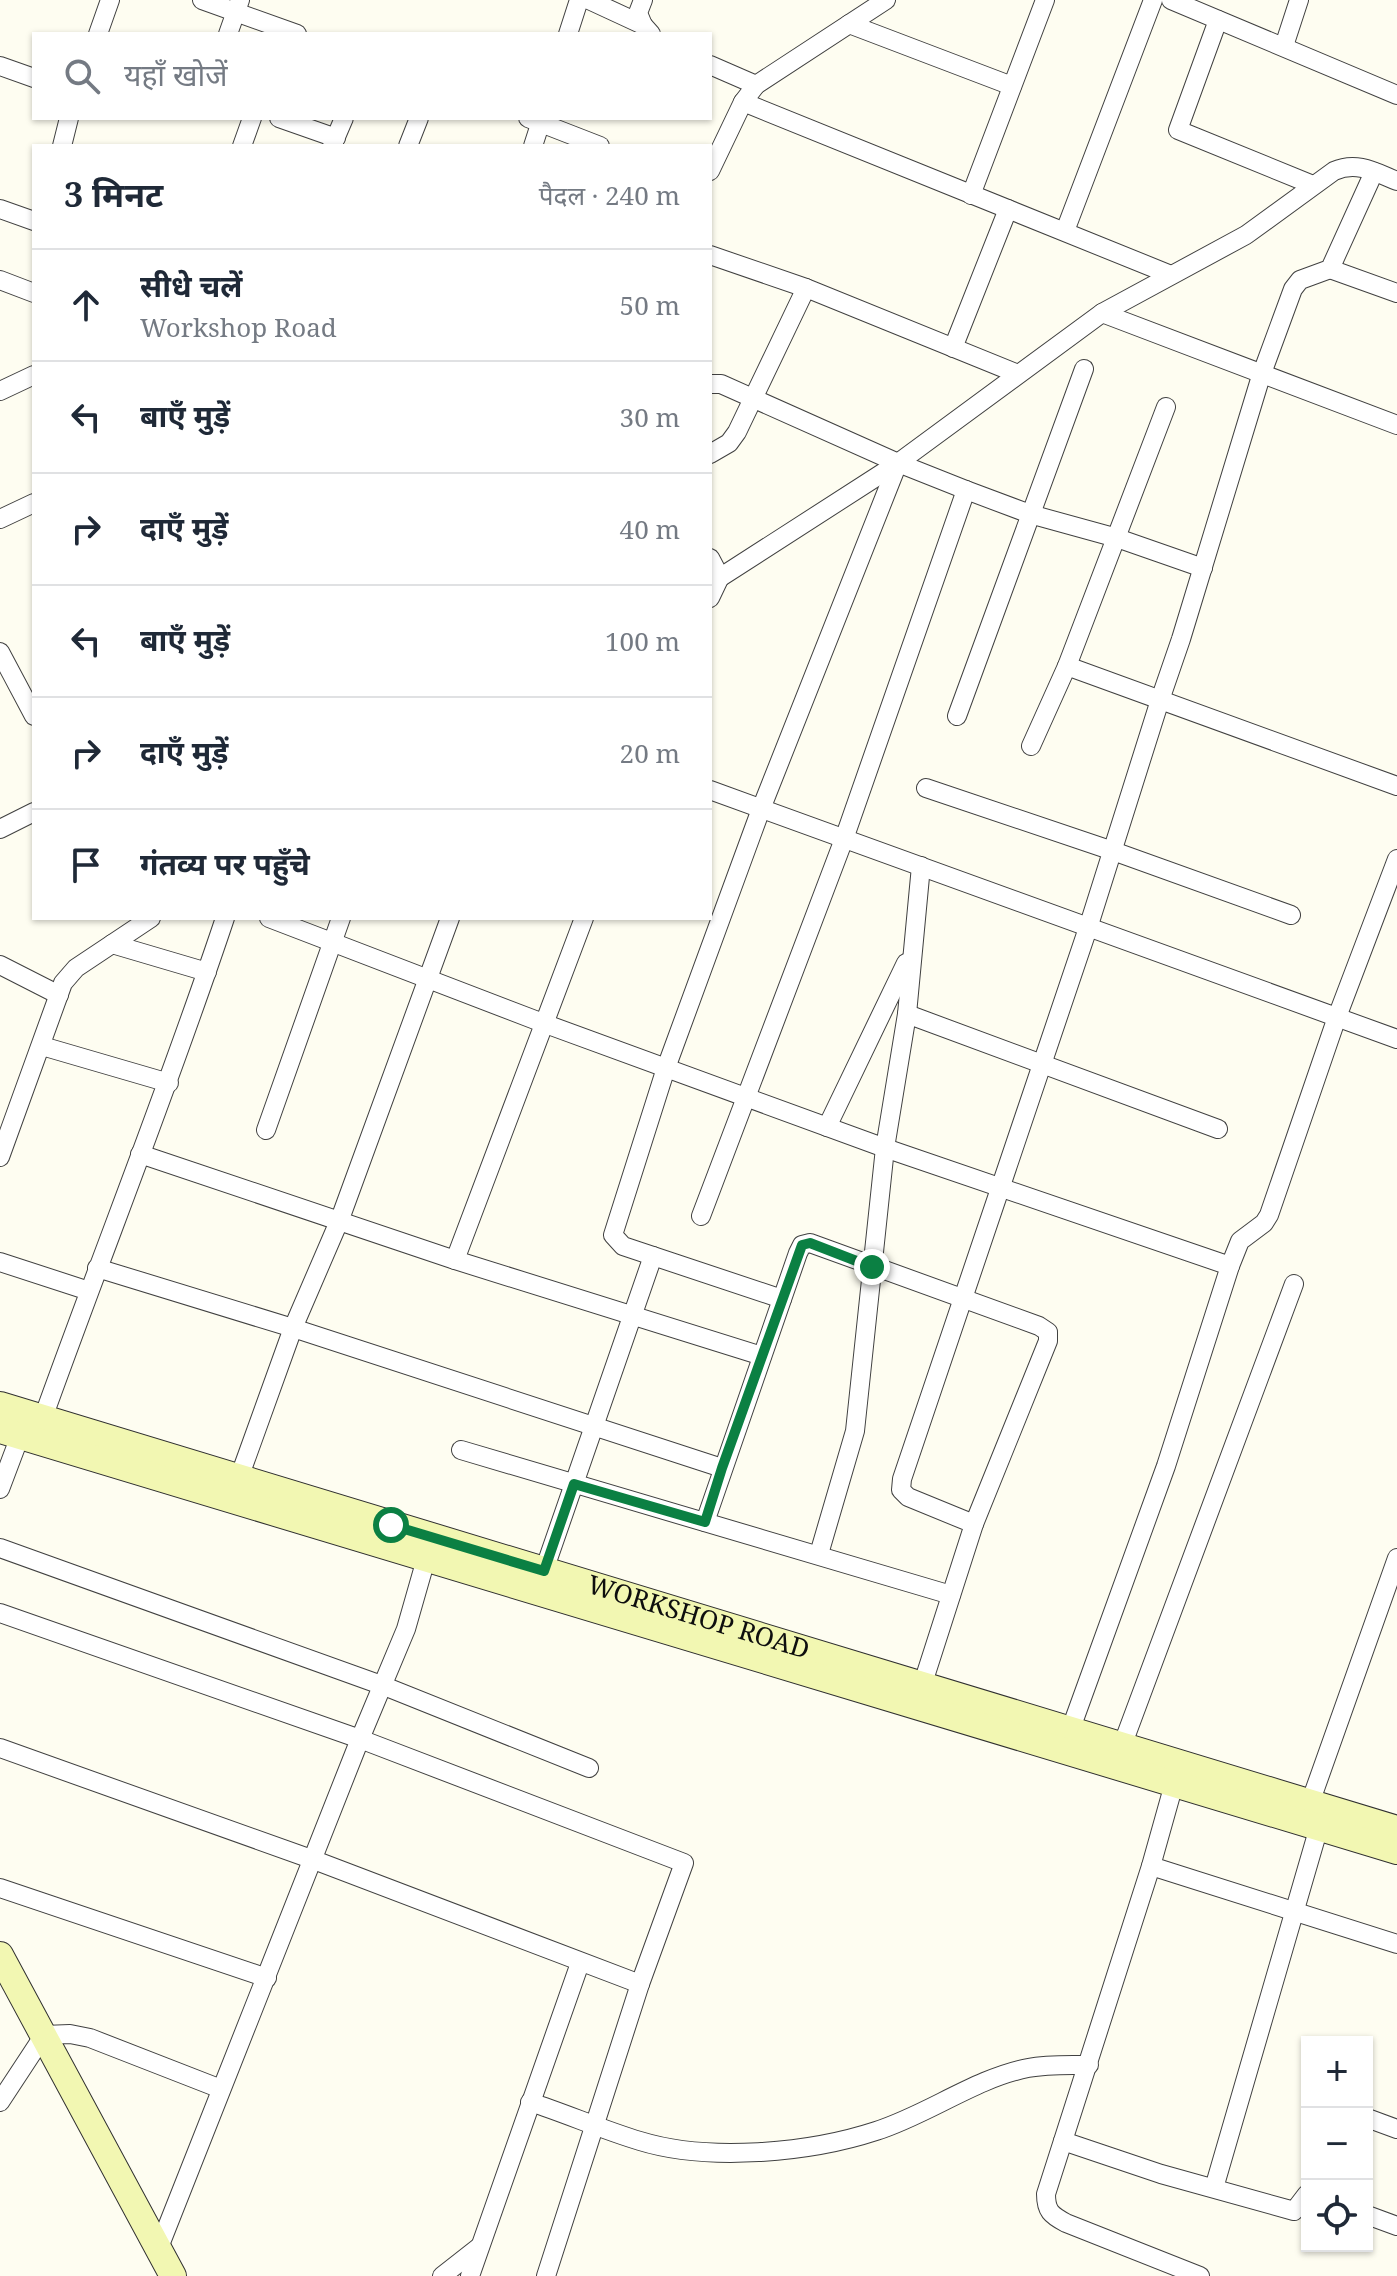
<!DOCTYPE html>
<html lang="hi">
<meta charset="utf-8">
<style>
body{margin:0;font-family:"Noto Serif","Noto Sans Devanagari",serif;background:#f2f2f3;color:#1f2937}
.controls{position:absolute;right:24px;bottom:24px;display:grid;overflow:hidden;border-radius:0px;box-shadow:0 2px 6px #0004}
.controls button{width:72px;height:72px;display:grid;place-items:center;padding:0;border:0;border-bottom:2px solid #e0e1e3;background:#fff;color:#1f2937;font:40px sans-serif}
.stop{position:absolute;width:24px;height:24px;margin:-18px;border:6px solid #0b8043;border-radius:50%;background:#fff}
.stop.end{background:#0b8043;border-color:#fff;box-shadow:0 2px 8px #0008}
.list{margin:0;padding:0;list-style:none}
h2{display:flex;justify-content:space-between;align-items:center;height:104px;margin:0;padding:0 32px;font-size:34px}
h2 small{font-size:26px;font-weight:400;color:#747a83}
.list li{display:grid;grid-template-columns:52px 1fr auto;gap:24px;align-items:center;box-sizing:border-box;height:112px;padding:0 32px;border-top:2px solid #e0e1e3}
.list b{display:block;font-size:30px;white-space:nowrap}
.list p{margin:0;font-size:26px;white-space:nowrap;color:#747a83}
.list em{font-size:26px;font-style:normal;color:#747a83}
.icon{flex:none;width:44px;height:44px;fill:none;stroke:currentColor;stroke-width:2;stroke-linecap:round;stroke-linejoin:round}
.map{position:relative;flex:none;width:1397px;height:2276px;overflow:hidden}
.search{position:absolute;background:#fff;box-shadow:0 2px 6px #0004;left:32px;top:32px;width:680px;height:88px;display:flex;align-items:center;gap:20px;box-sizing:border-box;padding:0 28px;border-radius:0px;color:#747a83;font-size:30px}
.panel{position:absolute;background:#fff;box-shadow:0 2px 6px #0004;left:32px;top:144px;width:680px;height:776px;border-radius:0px}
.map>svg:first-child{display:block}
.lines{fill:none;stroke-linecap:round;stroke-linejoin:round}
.street-casing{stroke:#414141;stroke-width:20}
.secondary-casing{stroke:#303030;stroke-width:28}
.street{stroke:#fff;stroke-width:18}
.secondary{stroke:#f2f7b2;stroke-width:26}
.route{stroke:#0b8043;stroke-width:10}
.labels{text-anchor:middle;stroke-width:8;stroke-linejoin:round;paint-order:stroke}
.street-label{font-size:26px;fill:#0e0e0e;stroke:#fff}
</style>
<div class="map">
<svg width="1397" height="2276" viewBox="0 0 1397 2276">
<rect width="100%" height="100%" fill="#fefdf1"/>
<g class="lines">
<defs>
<g id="street">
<path d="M202,0L297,34"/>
<path d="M589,0L643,25L651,34"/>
<path d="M1171,0L1397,95"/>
<path d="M1218,20L1178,130L1313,185"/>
<path d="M849,24L1012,86"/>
<path d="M643,25L638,13L643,0"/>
<path d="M98,34L110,0"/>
<path d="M228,34L240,0"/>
<path d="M568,34L579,0"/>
<path d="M1284,46L1299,0"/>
<path d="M710,65L756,85"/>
<path d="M0,66L34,78"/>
<path d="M743,102L1171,275"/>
<path d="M279,118L336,138"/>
<path d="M528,118L600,146"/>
<path d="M62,146L69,118"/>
<path d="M242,146L252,118"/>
<path d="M332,146L344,118"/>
<path d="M408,146L419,118"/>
<path d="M533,146L542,118"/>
<path d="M710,171L743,102L756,85L886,0"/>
<path d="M971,195L1045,0"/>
<path d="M0,209L34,221"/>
<path d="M1065,231L1153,0"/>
<path d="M710,255L806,288L1018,374"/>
<path d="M1330,269L1397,293"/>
<path d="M0,280L34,293"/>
<path d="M1102,313L1397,425"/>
<path d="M953,348L1008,209"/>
<path d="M710,384H721L898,463L966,490L1030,514L1117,538L1203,568"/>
<path d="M0,391L34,375"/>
<path d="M710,454L729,443L737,432L806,288"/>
<path d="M0,519L34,503"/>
<path d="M710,558L720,577L710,598"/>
<path d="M710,584L898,463L1102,313L1246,235L1334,171C1357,161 1375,172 1397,181"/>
<path d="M0,652L34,716"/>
<path d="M1067,666L1397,786"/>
<path d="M957,716L1084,369"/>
<path d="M1031,746L1067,666L1166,407"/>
<path d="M926,788L1113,851L1291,915"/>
<path d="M710,790L1397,1039"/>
<path d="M0,829L34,812"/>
<path d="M269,918L543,1023L885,1148L1230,1266"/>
<path d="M112,944L207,972"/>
<path d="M0,965L59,995"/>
<path d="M907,1014L1218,1129"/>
<path d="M42,1046L169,1083"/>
<path d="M827,1127L906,963"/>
<path d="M266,1130L341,918"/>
<path d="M140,1154L455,1260L762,1356"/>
<path d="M0,1157L63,983L76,968L151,918"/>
<path d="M701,1216L844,839L966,490"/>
<path d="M455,1260L584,918"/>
<path d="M0,1262L89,1291"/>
<path d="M97,1268L293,1328L722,1468"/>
<path d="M782,1299L623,1246L613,1235L666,1068L761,809L898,463"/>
<path d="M43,1418C103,1251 169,1086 225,918"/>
<path d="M461,1450L951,1595"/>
<path d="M239,1478L293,1328L340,1219L450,918"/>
<path d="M0,1489L20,1436"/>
<path d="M705,1522L798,1253L802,1245L810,1243L1039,1326L1048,1332V1341L974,1524"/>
<path d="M0,1548L384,1686L589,1768"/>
<path d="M819,1554L855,1431L885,1148L907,1014L921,866"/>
<path d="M540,1582L653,1256"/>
<path d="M0,1613L360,1739L684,1863L640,1984L546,2276"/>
<path d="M922,1686L974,1524L908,1497L901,1490L902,1479L1088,928L1160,700L1181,639L1261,376L1293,289L1300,280L1330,269L1374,172"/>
<path d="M1070,1731L1166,1466L1230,1266L1240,1241L1264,1223L1269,1215L1337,1017L1397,859"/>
<path d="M1122,1746L1294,1284"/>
<path d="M0,1748L314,1860L640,1984"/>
<path d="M1174,1784L1151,1866L1046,2194C1046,2211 1051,2215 1066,2223L1200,2276"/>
<path d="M1310,1803L1397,1558"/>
<path d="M1151,1866L1397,1944"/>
<path d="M0,1888L267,1978"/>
<path d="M0,2102L44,2035L70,2034L90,2038L221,2089"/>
<path d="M530,2102C567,2114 603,2130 640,2141C708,2162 809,2153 876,2131C927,2115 976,2078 1028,2068C1048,2064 1068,2065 1089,2065"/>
<path d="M1367,2118L1397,2129"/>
<path d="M1063,2141L1161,2174L1294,2211L1307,2194"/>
<path d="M1214,2188L1319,1827"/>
<path d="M1367,2215L1397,2226"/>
<path d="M158,2250L360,1739L406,1629L426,1559"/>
<path d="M442,2276L479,2247"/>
<path d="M470,2276L580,1963"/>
</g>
<g id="secondary">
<path id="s1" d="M0,1405L1397,1829"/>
<path d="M0,1430L1397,1851"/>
<path d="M0,1955L173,2276"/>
</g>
</defs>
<use href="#street" class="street-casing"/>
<use href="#secondary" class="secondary-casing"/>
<use href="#street" class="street"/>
<use href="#secondary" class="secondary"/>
</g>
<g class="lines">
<path class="route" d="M391,1525L544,1571L574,1484L705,1522L722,1468L802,1245L810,1243L872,1267"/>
</g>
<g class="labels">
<g class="street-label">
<text dy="9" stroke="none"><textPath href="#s1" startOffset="730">WORKSHOP ROAD</textPath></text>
</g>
</g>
</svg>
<div class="controls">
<button>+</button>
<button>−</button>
<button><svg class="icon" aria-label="locate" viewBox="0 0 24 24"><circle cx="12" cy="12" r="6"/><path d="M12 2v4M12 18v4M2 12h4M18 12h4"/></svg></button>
</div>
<div class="stop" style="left:391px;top:1525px"></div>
<div class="stop end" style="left:872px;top:1267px"></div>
<div class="search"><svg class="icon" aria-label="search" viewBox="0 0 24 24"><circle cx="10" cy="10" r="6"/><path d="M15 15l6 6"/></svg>यहाँ खोजें</div>
<section class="panel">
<h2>3 मिनट<small>पैदल · 240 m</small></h2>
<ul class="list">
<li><svg class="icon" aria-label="ahead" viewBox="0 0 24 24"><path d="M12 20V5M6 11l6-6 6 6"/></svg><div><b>सीधे चलें</b><p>Workshop Road</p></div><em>50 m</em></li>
<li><svg class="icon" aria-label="left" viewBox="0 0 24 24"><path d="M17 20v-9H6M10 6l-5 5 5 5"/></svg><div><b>बाएँ मुड़ें</b></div><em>30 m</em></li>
<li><svg class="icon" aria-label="right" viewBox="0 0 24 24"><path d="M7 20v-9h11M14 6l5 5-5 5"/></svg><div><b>दाएँ मुड़ें</b></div><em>40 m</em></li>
<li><svg class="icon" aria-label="left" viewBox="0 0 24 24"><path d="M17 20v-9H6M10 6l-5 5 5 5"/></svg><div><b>बाएँ मुड़ें</b></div><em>100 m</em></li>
<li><svg class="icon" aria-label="right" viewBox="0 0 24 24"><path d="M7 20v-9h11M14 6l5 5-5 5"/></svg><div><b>दाएँ मुड़ें</b></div><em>20 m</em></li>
<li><svg class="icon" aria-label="arrive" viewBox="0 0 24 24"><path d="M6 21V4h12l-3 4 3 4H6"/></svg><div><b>गंतव्य पर पहुँचे</b></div></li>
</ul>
</section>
</div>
